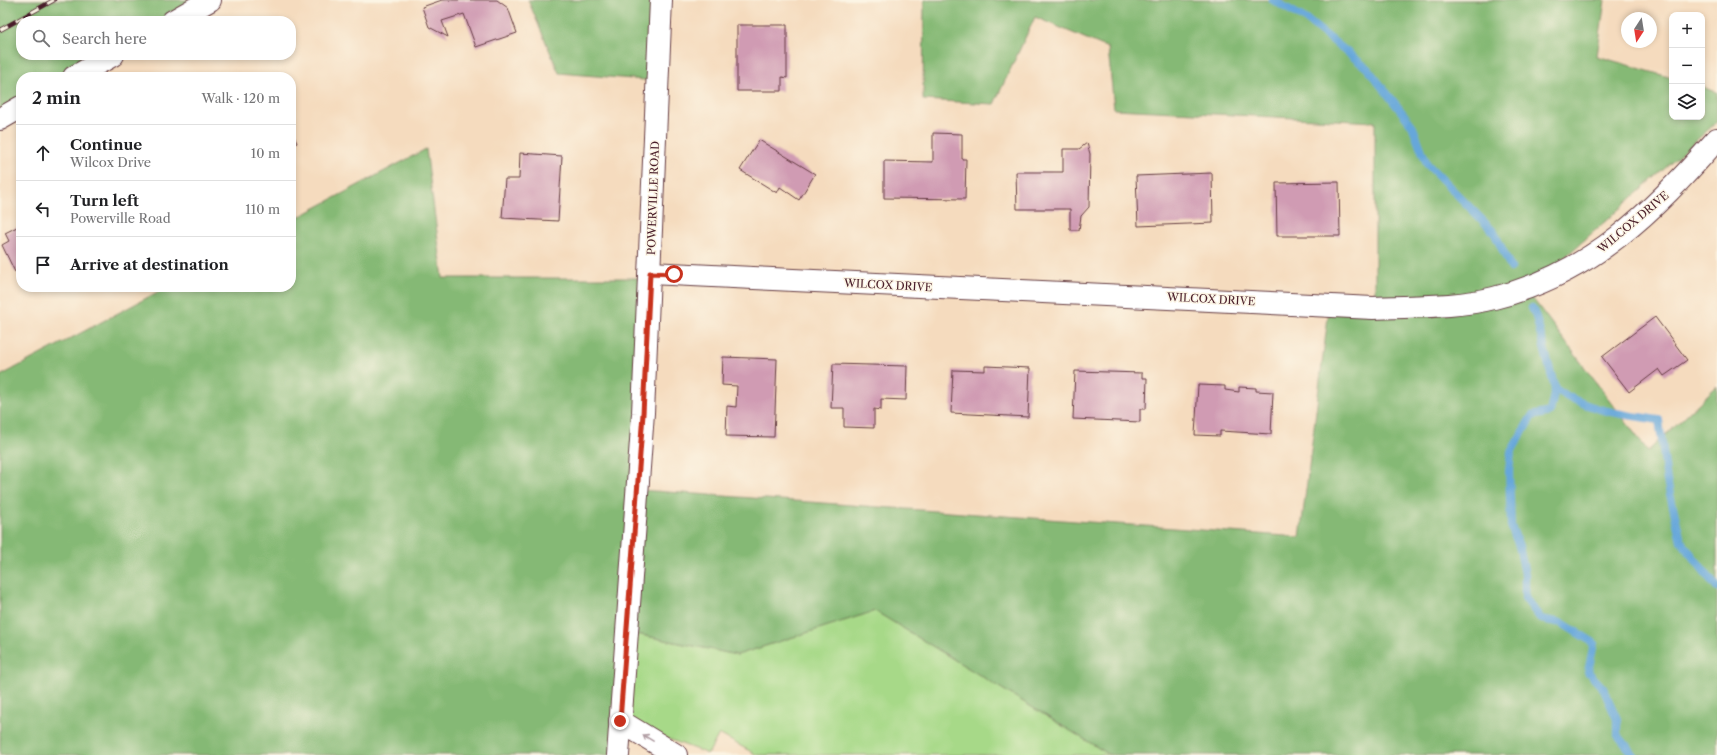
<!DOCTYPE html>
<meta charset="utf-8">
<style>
body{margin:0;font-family:"Libre Caslon Text",serif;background:#f2f2f2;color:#202124}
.controls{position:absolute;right:12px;top:12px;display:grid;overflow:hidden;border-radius:8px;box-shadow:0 2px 6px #0003}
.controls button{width:36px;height:36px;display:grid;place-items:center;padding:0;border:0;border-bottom:1px solid #e0e0e0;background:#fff;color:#202124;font:20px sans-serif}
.compass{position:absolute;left:1621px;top:12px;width:36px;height:36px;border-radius:50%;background:#fff;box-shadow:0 2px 6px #0003;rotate:192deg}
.stop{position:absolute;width:12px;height:12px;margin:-9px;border:3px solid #c8321e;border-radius:50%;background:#fff}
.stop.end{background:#c8321e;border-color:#fff;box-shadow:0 1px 4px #0008}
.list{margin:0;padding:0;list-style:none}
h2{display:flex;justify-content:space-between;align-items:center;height:52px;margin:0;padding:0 16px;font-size:17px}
h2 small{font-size:13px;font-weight:400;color:#757577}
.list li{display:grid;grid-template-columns:26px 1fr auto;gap:12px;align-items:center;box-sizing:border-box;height:56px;padding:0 16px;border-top:1px solid #e0e0e0}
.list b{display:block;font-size:15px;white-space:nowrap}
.list p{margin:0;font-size:13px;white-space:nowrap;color:#757577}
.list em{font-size:13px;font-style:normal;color:#757577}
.icon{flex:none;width:22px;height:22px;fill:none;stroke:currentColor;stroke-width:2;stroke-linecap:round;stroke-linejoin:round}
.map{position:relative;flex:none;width:1717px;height:755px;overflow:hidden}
.search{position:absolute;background:#fff;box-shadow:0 2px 6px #0003;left:16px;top:16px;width:280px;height:44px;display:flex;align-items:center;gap:10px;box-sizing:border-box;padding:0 14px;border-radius:16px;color:#757577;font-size:15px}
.panel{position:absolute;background:#fff;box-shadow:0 2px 6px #0003;left:16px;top:72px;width:280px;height:220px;border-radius:16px}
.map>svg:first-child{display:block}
.green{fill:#a7d988;stroke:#787c5a}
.forest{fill:#85b974;stroke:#686c50}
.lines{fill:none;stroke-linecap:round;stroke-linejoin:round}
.stream{stroke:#66a7da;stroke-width:8}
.building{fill:#d09bb3}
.minor-casing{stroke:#643b41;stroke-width:24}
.minor{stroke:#fff;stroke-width:22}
.rail-casing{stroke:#4a1f2b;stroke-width:4.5}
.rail{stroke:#fcf5e5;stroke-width:3;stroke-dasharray:9;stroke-linecap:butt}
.oneway{stroke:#ae9aa0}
.route{stroke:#c8321e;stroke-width:5}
.labels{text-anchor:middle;stroke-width:3;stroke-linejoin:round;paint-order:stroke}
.street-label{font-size:11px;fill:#4a1f2b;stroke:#fcf5e5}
</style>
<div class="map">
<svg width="1717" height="755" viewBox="0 0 1717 755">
<rect width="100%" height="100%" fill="#fcf5e5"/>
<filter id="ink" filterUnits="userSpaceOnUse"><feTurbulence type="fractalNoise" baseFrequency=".025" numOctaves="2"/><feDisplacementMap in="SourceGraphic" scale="8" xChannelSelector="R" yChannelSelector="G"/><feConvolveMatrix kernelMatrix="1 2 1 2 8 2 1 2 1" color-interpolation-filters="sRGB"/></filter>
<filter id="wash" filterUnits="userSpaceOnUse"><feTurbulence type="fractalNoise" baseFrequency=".012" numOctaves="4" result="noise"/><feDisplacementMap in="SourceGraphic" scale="16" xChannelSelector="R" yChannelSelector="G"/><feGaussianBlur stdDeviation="0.9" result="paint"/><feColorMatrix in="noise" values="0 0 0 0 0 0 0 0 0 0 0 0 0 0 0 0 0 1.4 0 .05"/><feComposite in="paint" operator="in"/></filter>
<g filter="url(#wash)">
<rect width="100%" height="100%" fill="#f5dbbe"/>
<path class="green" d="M875,611L1110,755H757L719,734L708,754L621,721L627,632L737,655Z"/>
<g class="forest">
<path d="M0,0H205L169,21H21V55H109L70,77H21V105L0,117Z"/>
<path d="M528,0H658L657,81L559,73Z"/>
<path d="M924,0H1605L1597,56L1672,78V117H1702V87L1717,92V122L1527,291L1648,451L1717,386V755H1110L875,611L737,655L627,632L617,755H0V376L167,287H291V221L426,149L443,278H655L640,490L1300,537L1330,301L1375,307V122L1114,109L1108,48L1035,17L994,104L923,100Z"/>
</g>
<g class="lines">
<g class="stream">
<path d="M1273,0L1307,20L1367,68L1412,125L1427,164L1494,232L1511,268"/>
<path d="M1532,308L1536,317L1555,389L1550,412L1532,416L1511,452L1509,471L1511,526L1519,546L1525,574V598L1541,619L1562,623L1594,643L1588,672L1603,688L1617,719V734L1634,755"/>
<path d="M1555,386V389C1589,411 1620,414 1659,420L1667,481L1681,541L1717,588"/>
</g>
</g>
<g id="blocks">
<g class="building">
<path d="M442,0H497L508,8L517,33L476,47L464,14L442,21L448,37L429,27L422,7Z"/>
<path d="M737,25H787V78L782,77V91H737Z"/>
<path d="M291,129L297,143L291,146Z"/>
<path d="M933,133L962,134V159H966L965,199L884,198V161L933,162Z"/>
<path d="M759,140L815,174L799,200L780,187L777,193L740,170Z"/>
<path d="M1087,143L1090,154L1089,207L1081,216L1079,230H1070V209H1017L1016,172H1063V149H1079Z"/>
<path d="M520,153L562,156L558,221L502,218L505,179H519Z"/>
<path d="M1212,173L1213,223L1138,226L1136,176Z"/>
<path d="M1339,182L1340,236H1277L1276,183Z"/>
<path d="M21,225V270L15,272L2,245L9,241L5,233Z"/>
<path d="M1655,317L1687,360L1664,376L1659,369L1629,392L1602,357Z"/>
<path d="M723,357L777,359L774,437L726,436L727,406L736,407L737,386L722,385Z"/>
<path d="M833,364L907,366L906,400L881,399V410L874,409V428L844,427V408H831Z"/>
<path d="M985,366L1030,368L1028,417L951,413L953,370L985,371Z"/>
<path d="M1075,371L1142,373V378H1147L1146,409H1140V422L1073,419Z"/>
<path d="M1198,385L1225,386V390L1239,392V387L1256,388V391L1273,392L1271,434L1220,431V436L1195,435Z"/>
</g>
</g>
</g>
<g filter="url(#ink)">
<use href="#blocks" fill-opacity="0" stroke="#643b41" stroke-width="1"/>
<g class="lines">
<defs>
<g id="minor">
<path d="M173,21L210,0"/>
<path d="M74,77L113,55"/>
<path d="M0,119L21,107"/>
<path d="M650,273L1373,308C1413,306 1455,308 1494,298C1591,274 1653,212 1717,139"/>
<path d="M620,721L676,755"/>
<path d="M618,755L643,413L661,0"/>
</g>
</defs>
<use href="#minor" class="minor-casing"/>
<use href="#minor" class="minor"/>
<defs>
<path id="rail" d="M0,30L54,0"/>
</defs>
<use href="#rail" class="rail-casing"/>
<use href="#rail" class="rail"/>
</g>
<defs><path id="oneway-shaft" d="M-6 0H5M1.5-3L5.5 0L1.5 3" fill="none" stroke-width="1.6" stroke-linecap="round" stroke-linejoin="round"/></defs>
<use class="oneway" href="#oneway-shaft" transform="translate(648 738) rotate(-149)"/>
</g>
<g class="lines" filter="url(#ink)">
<path class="route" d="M620,721L643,414L650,273L674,274"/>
</g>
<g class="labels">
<g class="street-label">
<text transform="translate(653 198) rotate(-88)" y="4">POWERVILLE ROAD</text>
<text transform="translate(1633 222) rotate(-40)" y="4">WILCOX DRIVE</text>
<text transform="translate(888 285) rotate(3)" y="4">WILCOX DRIVE</text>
<text transform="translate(1211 299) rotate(3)" y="4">WILCOX DRIVE</text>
</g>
</g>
</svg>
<div class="controls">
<button>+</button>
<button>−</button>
<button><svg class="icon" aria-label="layers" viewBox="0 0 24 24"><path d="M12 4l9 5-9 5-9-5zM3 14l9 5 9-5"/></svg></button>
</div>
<svg class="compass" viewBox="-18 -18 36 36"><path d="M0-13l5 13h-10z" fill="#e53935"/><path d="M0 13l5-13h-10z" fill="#757577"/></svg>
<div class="stop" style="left:674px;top:274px"></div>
<div class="stop end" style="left:620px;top:721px"></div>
<div class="search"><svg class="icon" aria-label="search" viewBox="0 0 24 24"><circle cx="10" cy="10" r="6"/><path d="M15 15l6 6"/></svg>Search here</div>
<section class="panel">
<h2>2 min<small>Walk · 120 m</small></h2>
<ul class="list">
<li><svg class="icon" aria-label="ahead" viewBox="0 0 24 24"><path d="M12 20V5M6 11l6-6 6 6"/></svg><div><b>Continue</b><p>Wilcox Drive</p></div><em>10 m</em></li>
<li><svg class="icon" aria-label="left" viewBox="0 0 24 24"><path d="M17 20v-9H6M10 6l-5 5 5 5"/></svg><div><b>Turn left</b><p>Powerville Road</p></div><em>110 m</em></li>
<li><svg class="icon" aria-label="arrive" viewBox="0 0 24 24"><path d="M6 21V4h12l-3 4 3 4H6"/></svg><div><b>Arrive at destination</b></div></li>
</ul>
</section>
</div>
